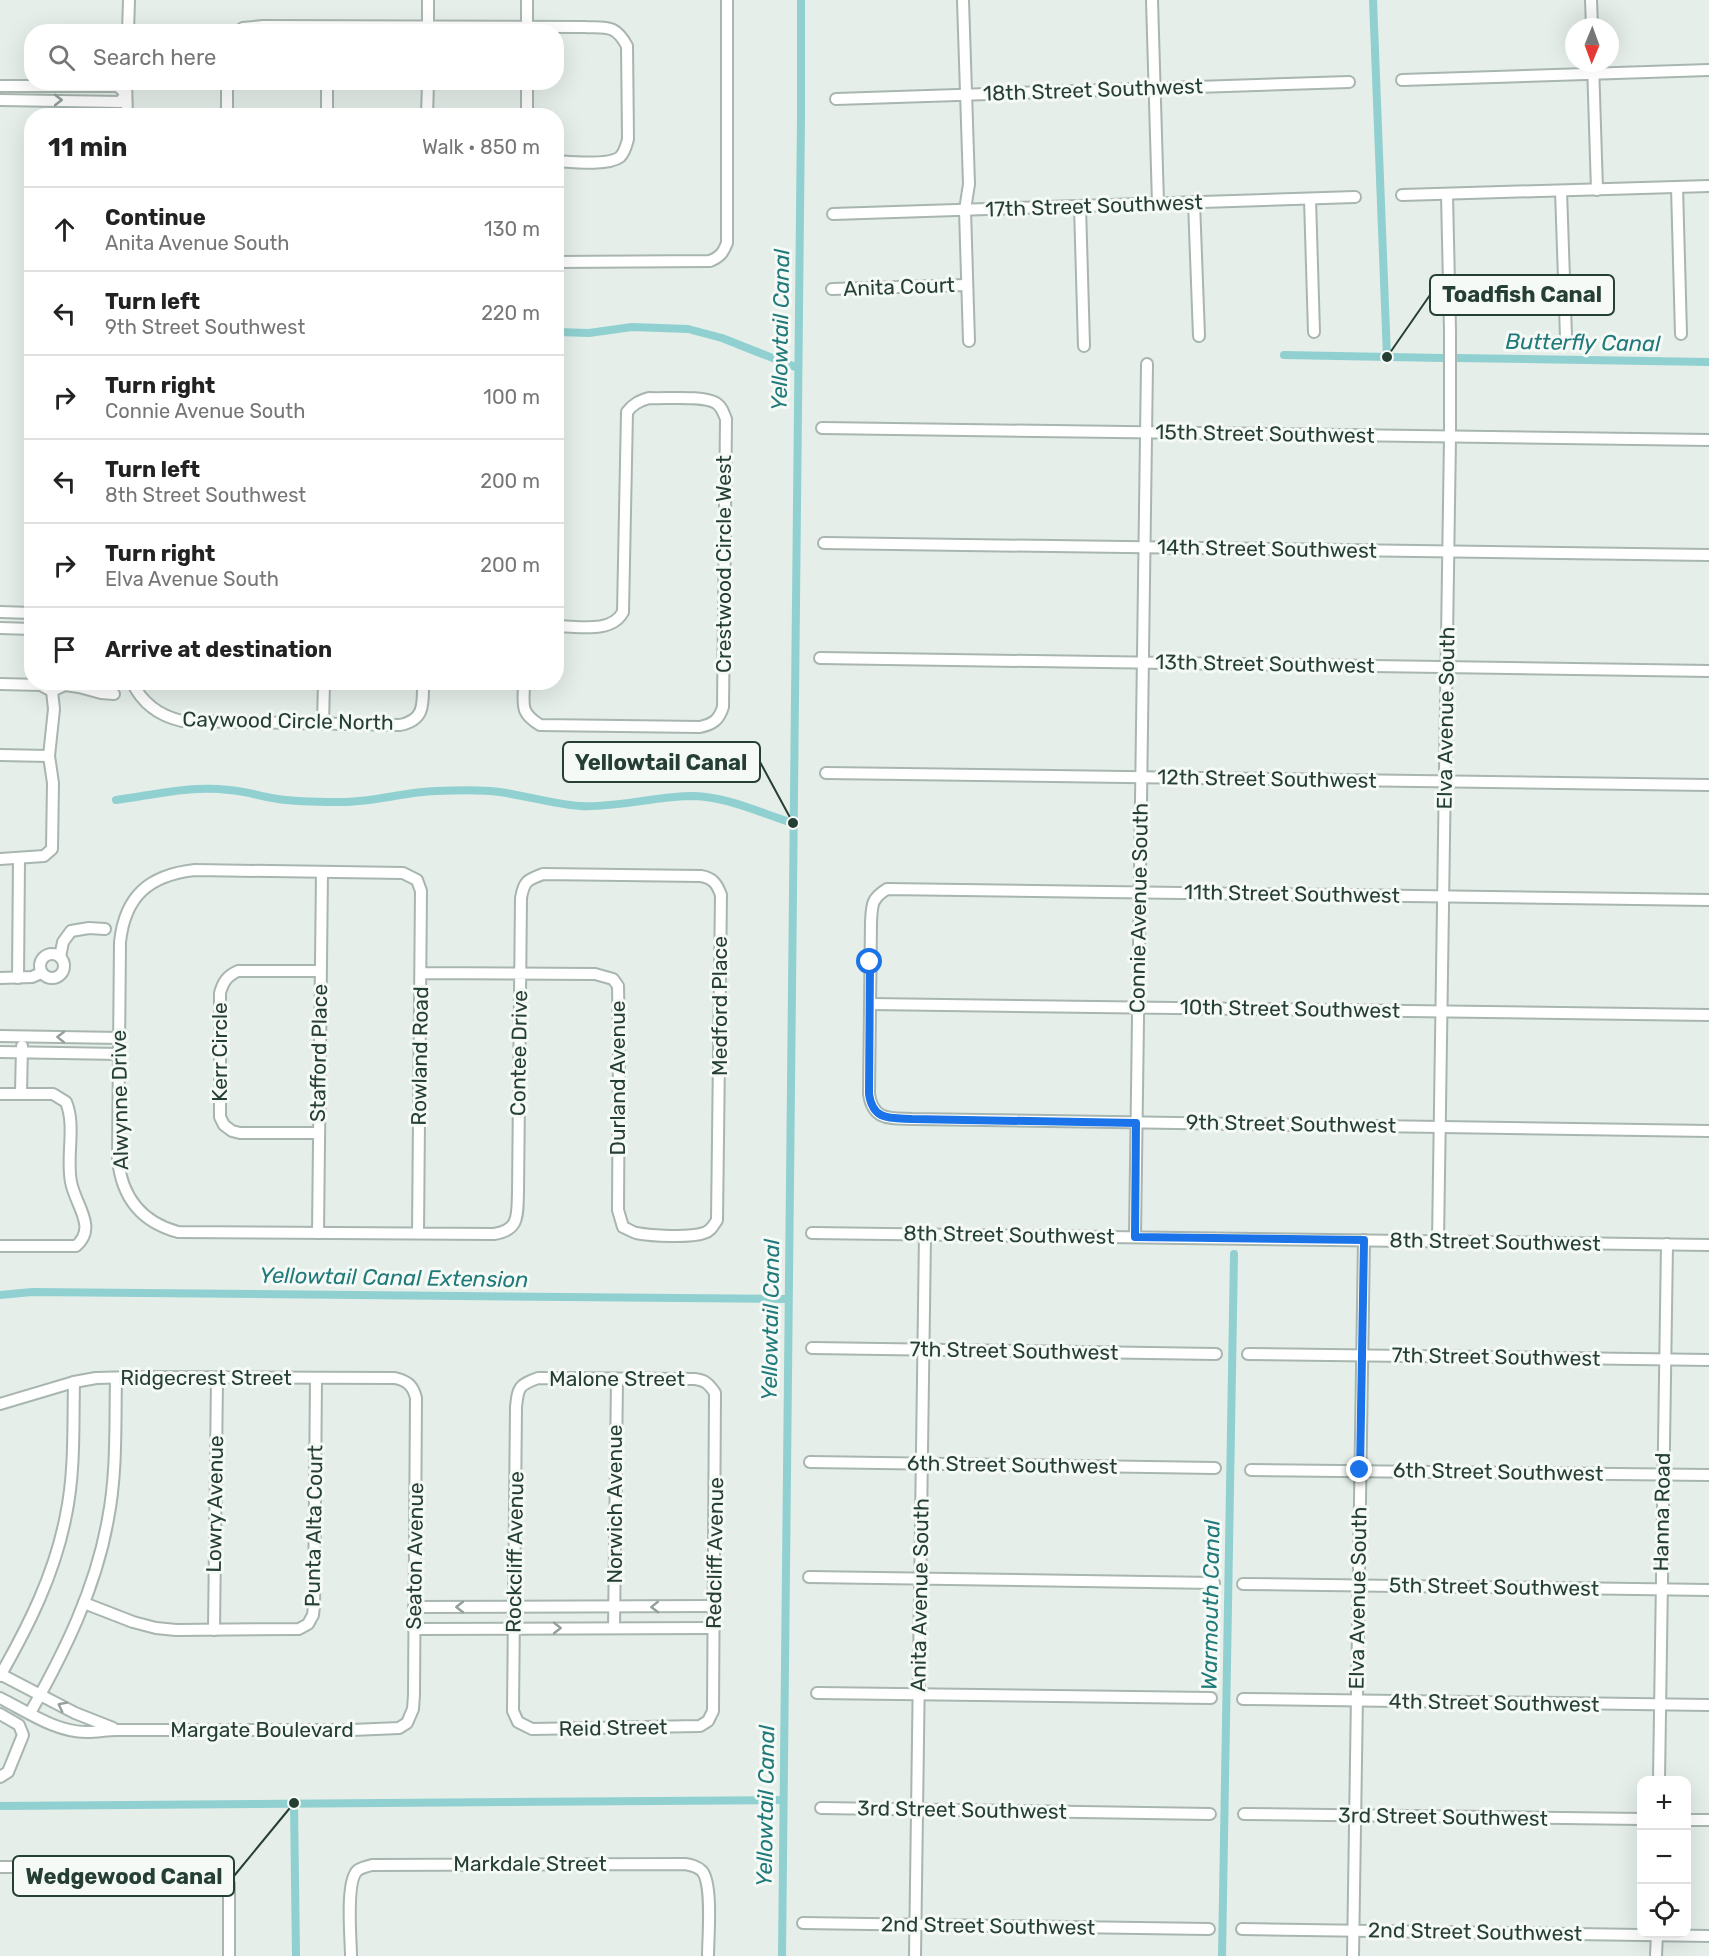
<!DOCTYPE html>
<meta charset="utf-8">
<style>
body{margin:0;font-family:Rubik,sans-serif;background:#f6f6f6;color:#222}
.controls{position:absolute;right:18px;bottom:18px;display:grid;overflow:hidden;border-radius:12px;box-shadow:0 6px 24px #0002}
.controls button{width:54px;height:54px;display:grid;place-items:center;padding:0;border:0;border-bottom:2px solid #e0e0e0;background:#fff;color:#222;font:30px sans-serif}
.compass{position:absolute;left:1565px;top:18px;width:54px;height:54px;border-radius:50%;background:#fff;box-shadow:0 6px 24px #0002;rotate:181deg}
.stop{position:absolute;width:18px;height:18px;margin:-14px;border:4px solid #1a73e8;border-radius:50%;background:#fff}
.stop.end{background:#1a73e8;border-color:#fff;box-shadow:0 2px 6px #0008}
.list{margin:0;padding:0;list-style:none}
h2{display:flex;justify-content:space-between;align-items:center;height:78px;margin:0;padding:0 24px;font-size:26px}
h2 small{font-size:20px;font-weight:400;color:#767676}
.list li{display:grid;grid-template-columns:39px 1fr auto;gap:18px;align-items:center;box-sizing:border-box;height:84px;padding:0 24px;border-top:2px solid #e0e0e0}
.list b{display:block;font-size:22px;white-space:nowrap}
.list p{margin:0;font-size:20px;white-space:nowrap;color:#767676}
.list em{font-size:20px;font-style:normal;color:#767676}
.icon{flex:none;width:33px;height:33px;fill:none;stroke:currentColor;stroke-width:2;stroke-linecap:round;stroke-linejoin:round}
.map{position:relative;flex:none;width:1709px;height:1956px;overflow:hidden}
.search{position:absolute;background:#fff;box-shadow:0 6px 24px #0002;left:24px;top:24px;width:540px;height:66px;display:flex;align-items:center;gap:15px;box-sizing:border-box;padding:0 21px;border-radius:24px;color:#767676;font-size:22px}
.panel{position:absolute;background:#fff;box-shadow:0 6px 24px #0002;left:24px;top:108px;width:540px;height:582px;border-radius:24px}
.map>svg:first-child{display:block}
.lines{fill:none;stroke-linecap:round;stroke-linejoin:round}
.canal{stroke:#90d0d0;stroke-width:8}
.minor-casing{stroke:#a8b6af;stroke-width:14}
.minor{stroke:#fff;stroke-width:10}
.oneway{stroke:#929f9a}
.route{stroke:#1a73e8;stroke-width:8}
.labels{text-anchor:middle;stroke-width:6;stroke-linejoin:round;paint-order:stroke}
.street-label{font-size:21px;fill:#253f34;stroke:#f6faf7}
.water-label{font-size:22px;font-style:italic;fill:#207a7a;stroke:#f6faf7}
.leader{fill:none;stroke:#253f34;stroke-width:2}
.callout-dot{fill:#253f34;stroke:#f6faf7;stroke-width:2}
.callout{fill:#f6faf7;stroke:#253f34;stroke-width:2}
.callout-label{font-size:22px;text-anchor:middle;font-weight:bold;fill:#253f34}
</style>
<div class="map">
<svg width="1709" height="1956" viewBox="0 0 1709 1956">
<rect width="100%" height="100%" fill="#e5eee9"/>
<g class="lines">
<g class="canal">
<path d="M1373,0L1387,357"/>
<path d="M556,332L589,333L632,327L688,329L722,338L798,368"/>
<path d="M1284,355L1443,358"/>
<path d="M1456,358L1709,362"/>
<path d="M116,800C153,795 192,785 229,790C246,791 262,797 278,799C297,802 318,802 337,802C371,803 403,792 436,791C457,790 479,789 500,792C527,796 553,804 580,806C618,808 655,796 693,796C729,797 760,813 793,823"/>
<path d="M0,1295L32,1292L788,1299"/>
<path d="M294,1803L296,1956"/>
<path d="M0,1806L783,1800"/>
<path d="M782,1956L801,118V0"/>
<path d="M1222,1956L1234,1254"/>
</g>
<defs>
<g id="minor">
<path d="M963,0L969,184L965,210L969,341"/>
<path d="M1152,0L1158,203"/>
<path d="M1591,0L1592,27"/>
<path d="M428,31V0"/>
<path d="M128,32L129,0"/>
<path d="M238,32L243,28L263,26L584,27C607,28 615,24 627,46L628,139C626,146 625,152 620,157C608,166 572,162 556,161"/>
<path d="M527,32V0"/>
<path d="M1593,63L1597,190"/>
<path d="M1402,80L1709,70"/>
<path d="M126,82L127,116"/>
<path d="M227,82V116"/>
<path d="M527,82V116"/>
<path d="M0,86H118L126,94L120,102L0,100"/>
<path d="M836,99L1349,82"/>
<path d="M327,116V82"/>
<path d="M427,116L428,82"/>
<path d="M1677,187L1681,334"/>
<path d="M1561,191L1566,337"/>
<path d="M1402,195L1709,186"/>
<path d="M1310,199L1314,332"/>
<path d="M1194,202L1199,336"/>
<path d="M1080,206L1084,346"/>
<path d="M833,214L1355,197"/>
<path d="M556,262L710,261C720,257 723,253 727,243V0"/>
<path d="M832,289L967,285"/>
<path d="M822,428L1709,440"/>
<path d="M824,543L1709,555"/>
<path d="M0,612L32,613"/>
<path d="M0,628L32,629"/>
<path d="M820,658L1709,671"/>
<path d="M132,682C142,703 160,716 182,721L400,725C425,720 423,704 423,682"/>
<path d="M524,682C524,705 519,712 540,725L700,727C713,724 719,720 723,707L726,419C723,412 722,407 716,403C703,395 665,399 649,398C639,401 633,404 627,412L623,612C611,634 578,626 556,626"/>
<path d="M0,684L41,685L52,691L54,709L49,756L53,783L52,849L44,856L0,859"/>
<path d="M52,691L65,685L79,687L101,693L114,694"/>
<path d="M323,724L324,682"/>
<path d="M0,755L49,756"/>
<path d="M826,773L1709,785"/>
<path d="M1709,900L887,889C871,899 872,905 871,922L869,1094C873,1121 890,1118 912,1119L1709,1131"/>
<circle cx="52" cy="966" r="12"/>
<path d="M60,957L63,942L71,931L89,928L105,929"/>
<path d="M0,978L32,977L41,973"/>
<path d="M18,978L19,859"/>
<path d="M870,1004L1709,1015"/>
<path d="M0,1036L120,1038"/>
<path d="M0,1052L120,1054"/>
<path d="M21,1093L22,1046"/>
<path d="M0,1094H53L66,1102C76,1126 66,1156 71,1182C75,1205 98,1227 76,1246H0"/>
<path d="M318,1133H240L232,1131L224,1125L220,1117V993C223,982 227,976 238,971H320"/>
<path d="M318,1233L322,872"/>
<path d="M418,1233L421,891L417,880L403,873L195,870C149,875 125,896 120,942L118,1160C122,1197 141,1222 178,1232L494,1234C520,1230 517,1215 518,1193L521,898C524,881 527,880 543,874L701,876C713,878 717,884 721,895L717,1220C713,1226 711,1231 704,1233C689,1238 652,1236 636,1233C632,1232 628,1229 623,1227L618,1210L619,1048L618,986L613,979L595,974L421,973"/>
<path d="M812,1233L1709,1245"/>
<path d="M1135,1237L1147,364"/>
<path d="M1438,1241L1450,437V331L1447,194"/>
<path d="M812,1348L1216,1354"/>
<path d="M1248,1354L1709,1360"/>
<path d="M538,1378L695,1379C705,1380 709,1384 715,1393L713,1711L708,1721L700,1726L532,1729L518,1722L513,1711L516,1407C518,1387 519,1385 538,1378Z"/>
<path d="M0,1404L74,1382L96,1378L135,1377L395,1378C408,1381 413,1386 416,1398L414,1695L413,1709L407,1723L399,1728L352,1730H116C107,1730 97,1732 88,1732C57,1733 26,1711 0,1698"/>
<path d="M810,1462L1215,1468"/>
<path d="M1251,1470L1709,1475"/>
<path d="M809,1577L1214,1583"/>
<path d="M1243,1584L1709,1590"/>
<path d="M84,1603L133,1622L156,1628L176,1630L299,1629L308,1624L313,1615L314,1606L316,1378"/>
<path d="M414,1607L714,1606"/>
<path d="M614,1628L617,1379"/>
<path d="M414,1629L714,1628"/>
<path d="M214,1630L217,1378"/>
<path d="M0,1674L75,1713L113,1728"/>
<path d="M0,1676C29,1625 55,1573 66,1515C75,1472 73,1426 74,1382"/>
<path d="M817,1693L1211,1698"/>
<path d="M1243,1699L1709,1705"/>
<path d="M30,1713C64,1653 96,1588 108,1519C117,1473 115,1425 116,1378"/>
<path d="M0,1714L19,1725L23,1735L8,1772L0,1777"/>
<path d="M1659,1780L1667,1244"/>
<path d="M821,1808L1210,1814"/>
<path d="M1244,1814L1642,1819"/>
<path d="M1686,1820H1709"/>
<path d="M0,1867H212L225,1875L229,1884V1956"/>
<path d="M803,1923L1209,1929"/>
<path d="M1242,1929L1709,1936"/>
<path d="M351,1956C351,1939 345,1880 358,1870C361,1868 368,1866 372,1865L685,1864C691,1865 697,1866 702,1871C713,1884 708,1938 708,1956"/>
<path d="M915,1956L925,1235"/>
<path d="M1353,1956L1364,1240"/>
<path d="M1656,1956L1657,1934"/>
</g>
</defs>
<use href="#minor" class="minor-casing"/>
<use href="#minor" class="minor"/>
</g>
<defs><path id="oneway-chevron" d="M-2-3.5L2.5 0L-2 3.5" fill="none" stroke-width="1.6" stroke-linecap="round" stroke-linejoin="round" transform="scale(1.5)"/></defs>
<g class="oneway">
<use href="#oneway-chevron" transform="translate(58 100)"/>
<use href="#oneway-chevron" transform="translate(61 1037) rotate(-179)"/>
<use href="#oneway-chevron" transform="translate(460 1607) rotate(-180)"/>
<use href="#oneway-chevron" transform="translate(655 1607) rotate(179)"/>
<use href="#oneway-chevron" transform="translate(557 1628)"/>
<use href="#oneway-chevron" transform="translate(62 1706) rotate(-153)"/>
</g>
<g class="lines">
<path class="route" d="M870,962L869,1094C873,1121 890,1118 912,1119L1136,1123L1135,1237L1364,1240L1360,1470"/>
</g>
<g class="labels">
<g class="street-label">
<text transform="translate(1093 90) rotate(-2)" y="7">18th Street Southwest</text>
<text transform="translate(1094 206) rotate(-2)" y="7">17th Street Southwest</text>
<text transform="translate(899 287) rotate(-2)" y="7">Anita Court</text>
<text transform="translate(1265 434) rotate(1)" y="7">15th Street Southwest</text>
<text transform="translate(1267 549) rotate(1)" y="7">14th Street Southwest</text>
<text transform="translate(724 564) rotate(-90)" y="7">Crestwood Circle West</text>
<text transform="translate(1265 664) rotate(1)" y="7">13th Street Southwest</text>
<text transform="translate(1446 718) rotate(-89)" y="7">Elva Avenue South</text>
<text transform="translate(288 721) rotate(1)" y="7">Caywood Circle North</text>
<text transform="translate(1267 779) rotate(1)" y="7">12th Street Southwest</text>
<text transform="translate(1292 894) rotate(1)" y="7">11th Street Southwest</text>
<text transform="translate(1139 908) rotate(-89)" y="7">Connie Avenue South</text>
<text transform="translate(720 1006) rotate(-90)" y="7">Medford Place</text>
<text transform="translate(1290 1009) rotate(1)" y="7">10th Street Southwest</text>
<text transform="translate(220 1052) rotate(-90)" y="7">Kerr Circle</text>
<text transform="translate(319 1053) rotate(-89)" y="7">Stafford Place</text>
<text transform="translate(519 1053) rotate(-89)" y="7">Contee Drive</text>
<text transform="translate(420 1056) rotate(-89)" y="7">Rowland Road</text>
<text transform="translate(618 1078) rotate(-90)" y="7">Durland Avenue</text>
<text transform="translate(120 1100) rotate(-91)" y="7">Alwynne Drive</text>
<text transform="translate(1291 1124) rotate(1)" y="7">9th Street Southwest</text>
<text transform="translate(1009 1235) rotate(1)" y="7">8th Street Southwest</text>
<text transform="translate(1495 1242) rotate(1)" y="7">8th Street Southwest</text>
<text transform="translate(1014 1351) rotate(1)" y="7">7th Street Southwest</text>
<text transform="translate(1496 1357) rotate(1)" y="7">7th Street Southwest</text>
<text x="206" y="1385">Ridgecrest Street</text>
<text x="617" y="1386">Malone Street</text>
<text transform="translate(1012 1465) rotate(1)" y="7">6th Street Southwest</text>
<text transform="translate(1498 1472) rotate(1)" y="7">6th Street Southwest</text>
<text transform="translate(215 1504) rotate(-89)" y="7">Lowry Avenue</text>
<text transform="translate(615 1504) rotate(-90)" y="7">Norwich Avenue</text>
<text transform="translate(1662 1512) rotate(-89)" y="7">Hanna Road</text>
<text transform="translate(314 1526) rotate(-89)" y="7">Punta Alta Court</text>
<text transform="translate(515 1552) rotate(-89)" y="7">Rockcliff Avenue</text>
<text transform="translate(715 1553) rotate(-89)" y="7">Redcliff Avenue</text>
<text transform="translate(415 1556) rotate(-89)" y="7">Seaton Avenue</text>
<text transform="translate(1494 1587) rotate(1)" y="7">5th Street Southwest</text>
<text transform="translate(920 1595) rotate(-89)" y="7">Anita Avenue South</text>
<text transform="translate(1358 1598) rotate(-89)" y="7">Elva Avenue South</text>
<text transform="translate(1494 1703) rotate(1)" y="7">4th Street Southwest</text>
<text transform="translate(613 1728) rotate(-1)" y="7">Reid Street</text>
<text x="262" y="1737">Margate Boulevard</text>
<text transform="translate(962 1810) rotate(1)" y="7">3rd Street Southwest</text>
<text transform="translate(1443 1817) rotate(1)" y="7">3rd Street Southwest</text>
<text x="530" y="1871">Markdale Street</text>
<text transform="translate(988 1926) rotate(1)" y="7">2nd Street Southwest</text>
<text transform="translate(1475 1932) rotate(1)" y="7">2nd Street Southwest</text>
</g>
<g class="water-label">
<text transform="translate(780 330) rotate(-89)" y="8">Yellowtail Canal</text>
<text transform="translate(1583 342) rotate(1)" y="8">Butterfly Canal</text>
<text transform="translate(394 1277) rotate(1)" y="8">Yellowtail Canal Extension</text>
<text transform="translate(770 1320) rotate(-89)" y="8">Yellowtail Canal</text>
<text transform="translate(1210 1605) rotate(-89)" y="8">Warmouth Canal</text>
<text transform="translate(765 1806) rotate(-89)" y="8">Yellowtail Canal</text>
</g>
</g>
<path class="leader" d="M1387 357L1430 295M793 823L760 762M294 1803L234 1876"/>
<g class="callout-dot">
<circle cx="1387" cy="357" r="6"/>
<circle cx="793" cy="823" r="6"/>
<circle cx="294" cy="1803" r="6"/>
</g>
<g class="callout">
<rect x="1430" y="275" width="184" height="40" rx="6"/>
<rect x="563" y="742" width="197" height="40" rx="6"/>
<rect x="13" y="1856" width="221" height="40" rx="6"/>
</g>
<g class="callout-label">
<text x="1522" y="302">Toadfish Canal</text>
<text x="661" y="770">Yellowtail Canal</text>
<text x="124" y="1884">Wedgewood Canal</text>
</g>
</svg>
<div class="controls">
<button>+</button>
<button>−</button>
<button><svg class="icon" aria-label="locate" viewBox="0 0 24 24"><circle cx="12" cy="12" r="6"/><path d="M12 2v4M12 18v4M2 12h4M18 12h4"/></svg></button>
</div>
<svg class="compass" viewBox="-18 -18 36 36"><path d="M0-13l5 13h-10z" fill="#e53935"/><path d="M0 13l5-13h-10z" fill="#767676"/></svg>
<div class="stop" style="left:870px;top:962px"></div>
<div class="stop end" style="left:1360px;top:1470px"></div>
<div class="search"><svg class="icon" aria-label="search" viewBox="0 0 24 24"><circle cx="10" cy="10" r="6"/><path d="M15 15l6 6"/></svg>Search here</div>
<section class="panel">
<h2>11 min<small>Walk · 850 m</small></h2>
<ul class="list">
<li><svg class="icon" aria-label="ahead" viewBox="0 0 24 24"><path d="M12 20V5M6 11l6-6 6 6"/></svg><div><b>Continue</b><p>Anita Avenue South</p></div><em>130 m</em></li>
<li><svg class="icon" aria-label="left" viewBox="0 0 24 24"><path d="M17 20v-9H6M10 6l-5 5 5 5"/></svg><div><b>Turn left</b><p>9th Street Southwest</p></div><em>220 m</em></li>
<li><svg class="icon" aria-label="right" viewBox="0 0 24 24"><path d="M7 20v-9h11M14 6l5 5-5 5"/></svg><div><b>Turn right</b><p>Connie Avenue South</p></div><em>100 m</em></li>
<li><svg class="icon" aria-label="left" viewBox="0 0 24 24"><path d="M17 20v-9H6M10 6l-5 5 5 5"/></svg><div><b>Turn left</b><p>8th Street Southwest</p></div><em>200 m</em></li>
<li><svg class="icon" aria-label="right" viewBox="0 0 24 24"><path d="M7 20v-9h11M14 6l5 5-5 5"/></svg><div><b>Turn right</b><p>Elva Avenue South</p></div><em>200 m</em></li>
<li><svg class="icon" aria-label="arrive" viewBox="0 0 24 24"><path d="M6 21V4h12l-3 4 3 4H6"/></svg><div><b>Arrive at destination</b></div></li>
</ul>
</section>
</div>
